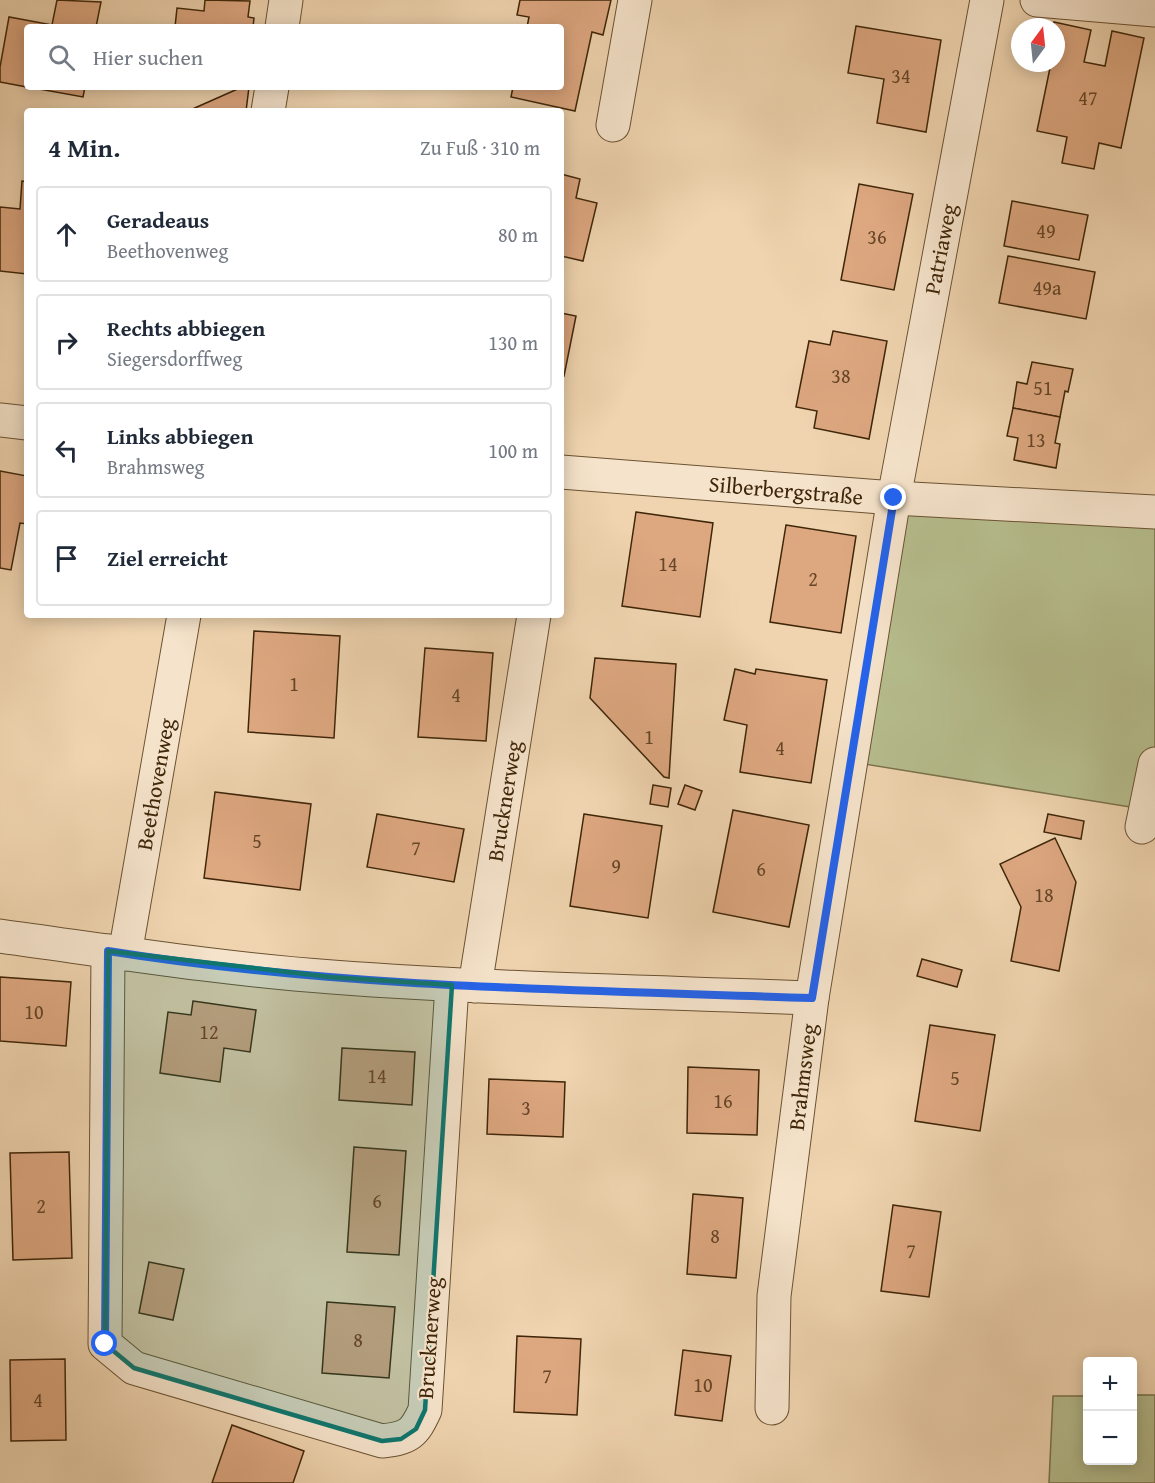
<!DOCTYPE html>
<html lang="de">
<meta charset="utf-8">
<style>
body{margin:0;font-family:"Gentium Book Plus",serif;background:#f6f6f7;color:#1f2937}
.controls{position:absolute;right:18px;bottom:18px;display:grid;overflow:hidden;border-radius:6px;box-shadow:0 3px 15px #0003}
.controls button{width:54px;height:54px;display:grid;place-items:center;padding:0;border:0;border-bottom:2px solid #e0e1e3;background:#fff;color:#1f2937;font:30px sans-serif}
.compass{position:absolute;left:1011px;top:18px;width:54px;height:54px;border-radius:50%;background:#fff;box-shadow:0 3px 15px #0003;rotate:15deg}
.stop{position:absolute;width:18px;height:18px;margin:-14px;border:4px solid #2563eb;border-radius:50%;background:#fff}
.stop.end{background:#2563eb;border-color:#fff;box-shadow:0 2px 6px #0008}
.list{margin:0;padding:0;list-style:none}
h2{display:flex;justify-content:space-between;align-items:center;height:78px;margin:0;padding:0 24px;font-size:26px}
h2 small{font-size:20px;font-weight:400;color:#747a83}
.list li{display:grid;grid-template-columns:39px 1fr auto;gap:18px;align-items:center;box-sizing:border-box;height:96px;margin:0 12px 12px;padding:0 12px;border:2px solid #e0e1e3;border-radius:6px}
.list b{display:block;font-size:22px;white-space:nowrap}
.list p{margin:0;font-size:20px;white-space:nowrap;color:#747a83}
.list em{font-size:20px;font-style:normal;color:#747a83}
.icon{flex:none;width:33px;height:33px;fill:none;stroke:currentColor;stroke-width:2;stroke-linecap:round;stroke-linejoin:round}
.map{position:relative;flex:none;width:1155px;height:1483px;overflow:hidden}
.search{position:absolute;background:#fff;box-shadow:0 3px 15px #0003;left:24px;top:24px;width:540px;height:66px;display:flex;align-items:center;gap:15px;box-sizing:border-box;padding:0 21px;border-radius:6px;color:#747a83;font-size:22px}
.panel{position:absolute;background:#fff;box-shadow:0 3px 15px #0003;left:24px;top:108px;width:540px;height:510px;border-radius:6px}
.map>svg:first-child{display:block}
.green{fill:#b6bd8d;stroke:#7a724b;stroke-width:1.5}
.building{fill:#dda780;stroke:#3f2609;stroke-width:1.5}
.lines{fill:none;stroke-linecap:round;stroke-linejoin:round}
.minor-casing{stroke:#6b5232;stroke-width:35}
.minor{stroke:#f5e3cb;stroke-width:33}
.route{stroke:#2563eb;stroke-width:8}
.marked{fill:#0f766e;fill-opacity:0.2;stroke:#0f766e;stroke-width:4.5;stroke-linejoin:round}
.labels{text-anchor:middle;stroke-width:4.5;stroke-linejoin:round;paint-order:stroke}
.number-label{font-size:20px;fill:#664627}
.street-label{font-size:22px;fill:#3f2609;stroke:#f5e3cb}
</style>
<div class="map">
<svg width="1155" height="1483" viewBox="0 0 1155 1483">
<rect width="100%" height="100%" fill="#efd4af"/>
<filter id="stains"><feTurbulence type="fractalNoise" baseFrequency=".00333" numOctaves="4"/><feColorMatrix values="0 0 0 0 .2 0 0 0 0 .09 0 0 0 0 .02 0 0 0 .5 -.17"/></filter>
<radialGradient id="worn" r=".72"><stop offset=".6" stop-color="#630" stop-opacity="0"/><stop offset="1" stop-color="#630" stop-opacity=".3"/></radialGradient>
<g class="green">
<path d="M905,504L1155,527V811L864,764Z"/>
<path d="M1133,1395H1155V1483H1049L1053,1396H1087L1088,1460H1132Z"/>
</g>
<g class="building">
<path d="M57,0L101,2L96,27H27V87L0,82V67L9,17L52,25Z"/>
<path d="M205,0L250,1L248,17L254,18L253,27H175L177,8L204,11Z"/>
<path d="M520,0H611L603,35L592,32L575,111L511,97L513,87H561V27H527L529,17L517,15Z"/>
<path d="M1054,22L1091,30L1084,62L1105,66L1112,31L1144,38L1121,148L1099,143L1094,169L1062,163L1067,137L1037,131L1051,63H1056V27H1053Z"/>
<path d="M856,26L941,40L926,132L877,123L884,79L848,73Z"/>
<path d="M28,87H85L83,97Z"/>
<path d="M242,87H249L246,111H188Z"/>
<path d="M561,174L580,179L576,198L597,203L583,261L561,256Z"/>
<path d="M22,181L27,182V274L0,271V207L20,209Z"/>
<path d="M859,184L913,194L894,290L841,280Z"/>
<path d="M1012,201L1088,215L1079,260L1004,246Z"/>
<path d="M1008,256L1095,272L1086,319L999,303Z"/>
<path d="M561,313L576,316L564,376L561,375Z"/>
<path d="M833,331L887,341L869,439L814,428L817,411L796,407L809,341L830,345Z"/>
<path d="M1032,362L1073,369L1068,392L1065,391L1060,417L1013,408L1017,382L1027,384Z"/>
<path d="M1013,408L1060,417L1055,443L1060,444L1056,468L1014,460L1018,438L1007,436Z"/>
<path d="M0,471L27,476V524L20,523L11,570L0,568Z"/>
<path d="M636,512L713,523L700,617L622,606Z"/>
<path d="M786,525L856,536L841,633L770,622Z"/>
<path d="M254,631L340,636L334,738L248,732Z"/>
<path d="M425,648L493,653L486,741L418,737Z"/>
<path d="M595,658L676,664L669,778L664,777L590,698Z"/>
<path d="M735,669L755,674L756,669L827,680L811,783L740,772L747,725L724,720Z"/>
<path d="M653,785L671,788L668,807L650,804Z"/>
<path d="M685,785L702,791L695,810L678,804Z"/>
<path d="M215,792L311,804L300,890L204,878Z"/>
<path d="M733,810L809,825L789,927L713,912Z"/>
<path d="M377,814L464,829L454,882L367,867Z"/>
<path d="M584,814L662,826L648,918L570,906Z"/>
<path d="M1048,814L1084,821L1081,839L1044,832Z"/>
<path d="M1055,838L1076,882L1059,971L1011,961L1021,907L1000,864Z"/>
<path d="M922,959L962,970L957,987L917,976Z"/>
<path d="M0,977L71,982L66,1046L0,1041Z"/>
<path d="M193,1001L256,1010L250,1052L224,1048L220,1082L160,1073L168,1012L191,1015Z"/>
<path d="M930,1025L995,1035L980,1131L915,1121Z"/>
<path d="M342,1048L415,1052L412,1105L339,1100Z"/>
<path d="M688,1067L759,1070L757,1135L687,1133Z"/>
<path d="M489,1079L565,1082L563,1137L487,1134Z"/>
<path d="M354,1147L406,1151L399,1255L347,1252Z"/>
<path d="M69,1152L72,1258L13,1260L10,1153Z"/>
<path d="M693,1194L743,1198L736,1278L687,1274Z"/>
<path d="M893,1205L941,1212L929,1297L881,1291Z"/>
<path d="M149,1262L184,1269L173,1320L139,1313Z"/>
<path d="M327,1302L395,1307L389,1378L322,1373Z"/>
<path d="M517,1336L581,1339L577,1415L514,1412Z"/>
<path d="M683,1350L731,1356L722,1421L675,1415Z"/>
<path d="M65,1359L66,1440L11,1441L10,1360Z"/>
<path d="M232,1425L304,1451L293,1483H212Z"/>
</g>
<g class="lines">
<defs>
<g id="minor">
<path d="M1037,0L1155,10"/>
<path d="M282,27L286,0"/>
<path d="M268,111L272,87"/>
<path d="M613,125L635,0"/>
<path d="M0,420L27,423"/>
<path d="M561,472L894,498L1155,512"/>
<path d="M1142,827L1155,764"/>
<path d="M0,936C110,951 221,969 332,977C492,989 652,992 812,998"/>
<path d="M108,951L105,1344L134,1368L382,1441C409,1438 414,1434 425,1410L452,985"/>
<path d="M125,954L184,615"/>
<path d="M475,986L534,615"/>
<path d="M772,1408L774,1296L812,998L894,498L987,0"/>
</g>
</defs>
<use href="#minor" class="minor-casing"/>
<use href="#minor" class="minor"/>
</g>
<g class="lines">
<path class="route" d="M105,1344L108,951C340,988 577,990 812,998L894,498"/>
</g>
<path class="marked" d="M108,951L330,977L452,985L425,1410L416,1429L401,1439L382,1441L134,1368L105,1344Z"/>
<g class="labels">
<g class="number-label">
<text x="901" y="83">34</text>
<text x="1088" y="105">47</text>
<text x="1046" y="238">49</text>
<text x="877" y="244">36</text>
<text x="1047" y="295">49a</text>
<text x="841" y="383">38</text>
<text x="1043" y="395">51</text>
<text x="1036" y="447">13</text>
<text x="668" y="571">14</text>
<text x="813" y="586">2</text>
<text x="294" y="691">1</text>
<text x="456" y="702">4</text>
<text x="649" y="744">1</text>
<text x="780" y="755">4</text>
<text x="257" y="848">5</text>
<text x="416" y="855">7</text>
<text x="616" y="873">9</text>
<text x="761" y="876">6</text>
<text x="1044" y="902">18</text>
<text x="34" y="1019">10</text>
<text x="209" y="1039">12</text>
<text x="377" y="1083">14</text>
<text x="955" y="1085">5</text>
<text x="723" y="1108">16</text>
<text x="526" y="1115">3</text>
<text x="377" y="1208">6</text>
<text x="41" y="1213">2</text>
<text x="715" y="1243">8</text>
<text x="911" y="1258">7</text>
<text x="358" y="1347">8</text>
<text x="547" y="1383">7</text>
<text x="703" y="1392">10</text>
<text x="38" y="1407">4</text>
</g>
<g class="street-label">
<text transform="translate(940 249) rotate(-79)" y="8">Patriaweg</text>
<text transform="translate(786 490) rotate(5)" y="8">Silberbergstraße</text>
<text transform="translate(155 784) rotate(-80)" y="8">Beethovenweg</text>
<text transform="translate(504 801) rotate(-81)" y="8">Brucknerweg</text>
<text transform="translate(802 1077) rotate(-83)" y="8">Brahmsweg</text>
<text transform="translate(429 1338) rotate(-86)" y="8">Brucknerweg</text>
</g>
</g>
<rect width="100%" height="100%" filter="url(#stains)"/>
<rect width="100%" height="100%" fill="url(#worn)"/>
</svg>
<div class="controls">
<button>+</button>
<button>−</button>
</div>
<svg class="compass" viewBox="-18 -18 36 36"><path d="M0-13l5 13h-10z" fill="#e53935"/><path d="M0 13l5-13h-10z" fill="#747a83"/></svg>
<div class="stop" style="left:105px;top:1344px"></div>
<div class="stop end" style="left:894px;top:498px"></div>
<div class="search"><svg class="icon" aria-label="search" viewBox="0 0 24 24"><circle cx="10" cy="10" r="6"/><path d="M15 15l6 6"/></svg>Hier suchen</div>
<section class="panel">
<h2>4 Min.<small>Zu Fuß · 310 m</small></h2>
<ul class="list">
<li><svg class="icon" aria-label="ahead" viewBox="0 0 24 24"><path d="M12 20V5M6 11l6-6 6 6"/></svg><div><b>Geradeaus</b><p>Beethovenweg</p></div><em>80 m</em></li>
<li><svg class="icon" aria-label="right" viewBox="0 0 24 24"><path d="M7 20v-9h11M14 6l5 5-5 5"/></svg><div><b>Rechts abbiegen</b><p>Siegersdorffweg</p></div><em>130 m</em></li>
<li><svg class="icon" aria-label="left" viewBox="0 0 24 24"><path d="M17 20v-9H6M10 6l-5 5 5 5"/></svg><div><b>Links abbiegen</b><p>Brahmsweg</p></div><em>100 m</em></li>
<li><svg class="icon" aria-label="arrive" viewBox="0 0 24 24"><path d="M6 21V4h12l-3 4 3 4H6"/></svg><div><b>Ziel erreicht</b></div></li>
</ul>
</section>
</div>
